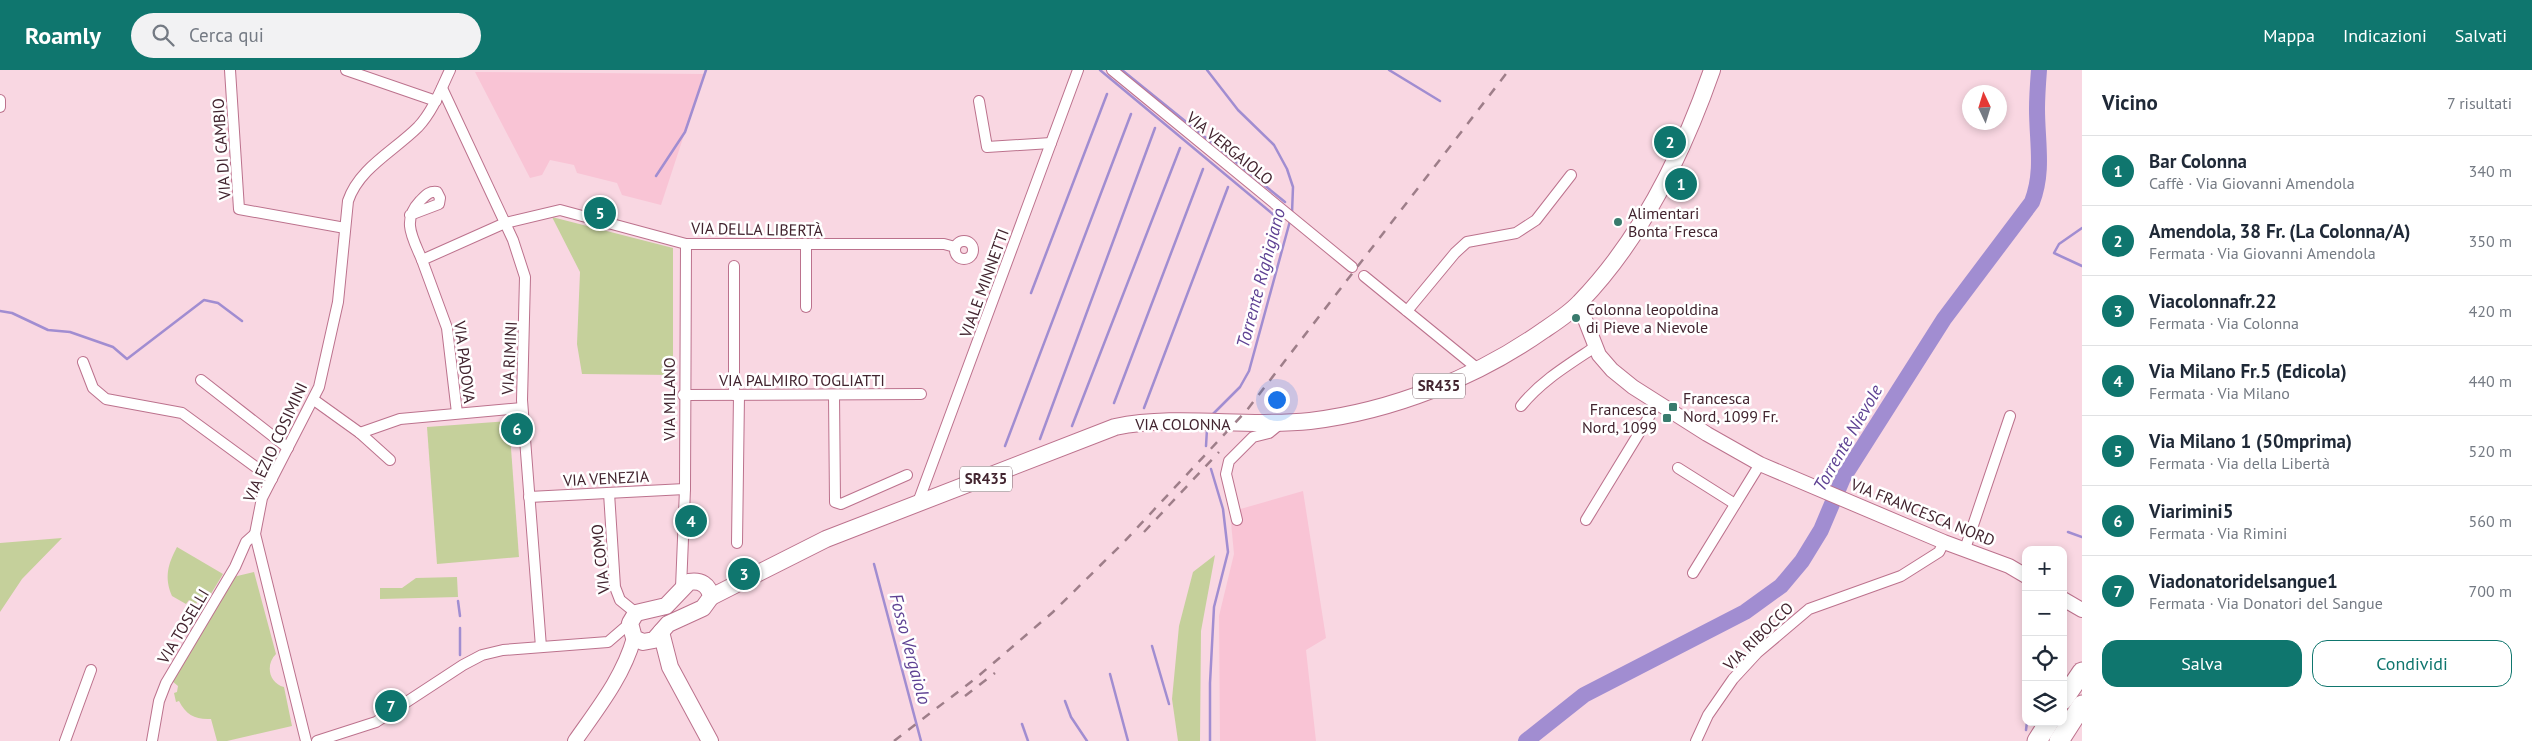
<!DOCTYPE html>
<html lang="it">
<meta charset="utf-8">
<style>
body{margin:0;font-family:"PT Sans",sans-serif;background:#f2f2f3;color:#1f2937}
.controls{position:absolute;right:15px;bottom:15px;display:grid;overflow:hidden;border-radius:10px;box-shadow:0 2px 8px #0003}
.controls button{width:45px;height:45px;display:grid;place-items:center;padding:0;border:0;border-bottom:1px solid #e0e1e3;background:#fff;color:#1f2937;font:25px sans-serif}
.compass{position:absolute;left:1962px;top:15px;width:45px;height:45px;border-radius:50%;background:#fff;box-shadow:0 2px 8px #0003;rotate:356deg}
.you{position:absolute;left:1276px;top:329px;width:18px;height:18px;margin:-12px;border:4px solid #fff;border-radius:50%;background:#1a73e8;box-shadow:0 0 0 8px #1a73e833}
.badge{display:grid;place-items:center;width:32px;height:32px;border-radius:50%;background:#0f766e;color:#fff;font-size:16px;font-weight:700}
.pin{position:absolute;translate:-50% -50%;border:2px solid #fff;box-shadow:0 1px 5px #0006}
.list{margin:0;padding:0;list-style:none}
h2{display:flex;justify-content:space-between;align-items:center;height:65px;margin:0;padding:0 20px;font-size:21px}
h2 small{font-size:16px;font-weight:400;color:#747a83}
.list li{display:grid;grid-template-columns:32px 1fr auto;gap:15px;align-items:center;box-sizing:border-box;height:70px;padding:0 20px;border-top:1px solid #e0e1e3}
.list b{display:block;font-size:19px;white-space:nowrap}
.list p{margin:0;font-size:16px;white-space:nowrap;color:#747a83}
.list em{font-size:16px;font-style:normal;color:#747a83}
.actions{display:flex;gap:10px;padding:15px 20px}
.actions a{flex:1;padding:11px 0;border:1px solid #0f766e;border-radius:15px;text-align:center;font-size:18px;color:#0f766e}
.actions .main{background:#0f766e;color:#fff}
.icon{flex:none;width:28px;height:28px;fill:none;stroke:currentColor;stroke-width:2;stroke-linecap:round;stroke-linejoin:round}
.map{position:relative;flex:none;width:2082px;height:671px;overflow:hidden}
header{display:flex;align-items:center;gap:30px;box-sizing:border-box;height:70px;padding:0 25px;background:#0f766e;color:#fff}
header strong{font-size:24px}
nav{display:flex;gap:28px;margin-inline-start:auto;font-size:18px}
.search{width:350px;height:45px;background:#f2f2f3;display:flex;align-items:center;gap:12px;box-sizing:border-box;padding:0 18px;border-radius:28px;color:#747a83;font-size:19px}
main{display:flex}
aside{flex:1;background:#fff}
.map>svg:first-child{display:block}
.built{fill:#f9c4d5}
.green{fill:#c5d09b}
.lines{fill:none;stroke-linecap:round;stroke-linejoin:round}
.stream{stroke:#a18dd1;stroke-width:2.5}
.river{stroke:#a18dd1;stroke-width:16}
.minor-casing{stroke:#bc728d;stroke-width:12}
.secondary-casing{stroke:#bc728d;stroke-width:16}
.primary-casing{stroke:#bc728d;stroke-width:18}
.motorway-casing{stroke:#bc728d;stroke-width:21}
.minor{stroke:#fff;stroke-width:10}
.secondary{stroke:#fff;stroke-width:14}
.primary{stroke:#fff;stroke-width:16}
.motorway{stroke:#fff;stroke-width:19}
.rail{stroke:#9e7e89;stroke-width:2.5;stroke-dasharray:9 9;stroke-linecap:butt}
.poi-dot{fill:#397b6d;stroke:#fff;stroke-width:2}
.labels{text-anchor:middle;stroke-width:5;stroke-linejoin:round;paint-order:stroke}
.shield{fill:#fff;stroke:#7b666d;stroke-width:1}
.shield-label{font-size:15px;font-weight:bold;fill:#42242f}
.street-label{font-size:16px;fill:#42242f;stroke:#fff}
.poi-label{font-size:16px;fill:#42242f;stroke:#fff;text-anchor:start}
.water-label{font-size:18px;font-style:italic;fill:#5e4193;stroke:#fff}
</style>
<header>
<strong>Roamly</strong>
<div class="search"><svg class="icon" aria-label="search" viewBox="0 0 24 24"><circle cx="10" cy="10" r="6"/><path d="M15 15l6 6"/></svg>Cerca qui</div>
<nav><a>Mappa</a><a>Indicazioni</a><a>Salvati</a></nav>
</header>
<main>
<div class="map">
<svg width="2082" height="671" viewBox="0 0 2082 671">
<rect width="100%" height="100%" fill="#f9d7e2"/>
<g class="built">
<path d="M475,2L704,4L661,135L622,125L617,113L577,103L574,95L550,90L542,105L530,108Z"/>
<path d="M1303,421L1326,568L1306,580L1316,671H1220L1219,546L1234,484L1230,442Z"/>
</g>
<g class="green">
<path d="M552,147L673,178V305L582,304L577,274L580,202Z"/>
<path d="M509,351L519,487L437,494L427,357Z"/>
<path d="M62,468L22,509L0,542V473Z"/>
<path d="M177,477L223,504L206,532L199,529L196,534L189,530L186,534L172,526C164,507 168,494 177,477Z"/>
<path d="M1215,485L1201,561L1200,671H1178L1172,629L1179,556L1193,502Z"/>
<path d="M254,502L276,584C265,595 269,613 284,617L292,656L227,671H217L211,649C196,650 186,645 179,631L176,632L174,623L177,622L178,616L172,611L233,507Z"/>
<path d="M457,507L458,527L380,529V518H402L416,508Z"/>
</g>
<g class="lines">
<g class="stream">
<path d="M1100,0L1281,151"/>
<path d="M1122,0L1285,132"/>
<path d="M1207,0L1238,40L1274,75L1287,99L1293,117L1292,143"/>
<path d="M1389,0L1440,31"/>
<path d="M656,106L685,62L706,0"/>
<path d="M2082,158L2059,174L2054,183L2082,196"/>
<path d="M1031,223L1107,24"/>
<path d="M0,241L12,243L48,260L70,262L113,277L127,289L204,230L218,233L242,251"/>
<path d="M1114,333L1203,99"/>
<path d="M1144,338L1228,117"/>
<path d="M1211,346L1240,317L1249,301L1290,151"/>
<path d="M1072,356L1180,78"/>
<path d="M1040,369L1155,58"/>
<path d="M1005,376L1131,44"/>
<path d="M1206,376L1207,359"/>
<path d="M2068,462L2082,467"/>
<path d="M874,494L921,671"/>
<path d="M458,531L460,546"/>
<path d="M1152,576L1169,634"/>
<path d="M460,585V558"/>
<path d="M1110,604L1128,671"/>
<path d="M1065,631L1071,647L1087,671"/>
<path d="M1022,654L1028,671"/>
<path d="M2026,660L2027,652"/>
<path d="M1210,671V613L1214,537L1228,482L1223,439L1211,399"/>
</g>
<path class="river" d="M1526,671L1584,625L1745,542L1781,516L1802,491L1821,460L1843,408L1944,249L2032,132C2044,101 2037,72 2037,39C2037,26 2038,13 2039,0"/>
<defs>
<g id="minor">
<path d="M230,0L239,139L345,158"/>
<path d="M346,0L436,31"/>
<path d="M1112,0L1352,197"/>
<path d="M442,18L513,170L525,207L522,330L541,577"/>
<path d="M0,30V37"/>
<path d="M979,31L987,77L1051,73"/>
<path d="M410,145L439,134L440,128L437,122C429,121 426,125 420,131C401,151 413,168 422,190"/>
<circle cx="964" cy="180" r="9"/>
<path d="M734,196V325"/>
<path d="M1364,206L1478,299"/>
<path d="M806,237V175"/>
<path d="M1407,241L1455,183L1467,172L1516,163L1536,150L1571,105"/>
<path d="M83,292L93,318L106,329L182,343L272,409"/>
<path d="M201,310L288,378"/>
<path d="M683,325L921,324"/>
<path d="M834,325L835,432L841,434L907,405"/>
<path d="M314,330L360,363L390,390"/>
<path d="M1521,336C1541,311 1568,295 1595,277"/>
<path d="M457,343L447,258L422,190L505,153L560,140L686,174H944L955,177"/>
<path d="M360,363L400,349L522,338"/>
<path d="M1678,398L1735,434"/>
<path d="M609,423L615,517L620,530L636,543"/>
<path d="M529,427L685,419"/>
<path d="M917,435L1078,0"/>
<path d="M1237,450L1226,404L1229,391L1253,367L1269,363L1280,354"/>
<path d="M1586,450L1658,332"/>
<path d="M737,473L739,325"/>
<path d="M1965,479L2010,346"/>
<path d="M1693,503L1760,394"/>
<path d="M681,518L685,419L686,174"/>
<path d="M65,671L91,600"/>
<path d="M152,671L159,631L166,613L235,497L246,472L255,464"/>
<path d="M306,671L255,464L262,428L319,317L338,232L348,131C359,98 394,81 418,57C433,41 441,19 450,0"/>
<path d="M317,671L376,652L463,595L482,585L503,580L608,572L630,553"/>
<path d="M1696,671L1708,645L1733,609L1757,583L1809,539L1901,506L1939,482L1944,472"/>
</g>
<g id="secondary">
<path d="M1579,234L1599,285L1612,300L1633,317L1707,364L1760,394L1944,472L2009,496L2026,506"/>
<path d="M2063,529L2082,540"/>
<path d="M575,671C598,638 623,607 634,568"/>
</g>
<g id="primary">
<path d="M689,512C701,510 709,515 711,527L703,538L668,554L654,570L643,572L634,568L630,553L636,543L666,536Z"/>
<path d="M711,527L826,469L1115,357C1179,344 1245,358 1310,351C1392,341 1476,308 1544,260C1556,252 1570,243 1580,232C1641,169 1683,83 1712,0"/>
<path d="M661,562L670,597L710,671"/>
</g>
<g id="motorway">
<path d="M2063,630L2082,602"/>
<path d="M2037,671L2049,652"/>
<path d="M2059,671L2082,635"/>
</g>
</defs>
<use href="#minor" class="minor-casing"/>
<use href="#secondary" class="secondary-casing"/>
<use href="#primary" class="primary-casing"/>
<use href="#motorway" class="motorway-casing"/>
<use href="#minor" class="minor"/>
<use href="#secondary" class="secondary"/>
<use href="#primary" class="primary"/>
<use href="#motorway" class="motorway"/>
<g class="rail">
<path d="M1144,462L1219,382"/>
<path d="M965,626L995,603"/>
<path d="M894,671L976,608L1053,542L1123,473L1247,340L1509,0"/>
</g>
</g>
<g class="poi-dot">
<circle cx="1618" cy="152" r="5"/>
<circle cx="1576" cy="248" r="5"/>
<rect x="1668" y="332" width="10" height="10" rx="2.5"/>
<rect x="1662" y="343" width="10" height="10" rx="2.5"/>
</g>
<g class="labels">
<g class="shield">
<rect x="1413" y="303.5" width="52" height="25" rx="4"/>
<rect x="960" y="396.5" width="52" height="25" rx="4"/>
</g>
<g class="shield-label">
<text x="1439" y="321">SR435</text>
<text x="986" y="414">SR435</text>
</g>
<g class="street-label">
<text transform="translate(1230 78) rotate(39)" y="6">VIA VERGAIOLO</text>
<text transform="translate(221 79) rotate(-94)" y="6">VIA DI CAMBIO</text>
<text transform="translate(757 159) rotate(1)" y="6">VIA DELLA LIBERTÀ</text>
<text transform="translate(984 213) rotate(-70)" y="6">VIALE MINNETTI</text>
<text transform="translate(509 288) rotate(-87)" y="6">VIA RIMINI</text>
<text transform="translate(465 292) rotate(83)" y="6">VIA PADOVA</text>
<text x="802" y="316">VIA PALMIRO TOGLIATTI</text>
<text transform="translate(669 329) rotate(-90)" y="6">VIA MILANO</text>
<text x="1183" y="360">VIA COLONNA</text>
<text transform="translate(275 372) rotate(-65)" y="6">VIA EZIO COSIMINI</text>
<text transform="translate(606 408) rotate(-3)" y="6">VIA VENEZIA</text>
<text transform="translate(1923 442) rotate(22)" y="6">VIA FRANCESCA NORD</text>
<text transform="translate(600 489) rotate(-96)" y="6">VIA COMO</text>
<text transform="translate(183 556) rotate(-59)" y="6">VIA TOSELLI</text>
<text transform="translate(1758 566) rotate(-44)" y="6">VIA RIBOCCO</text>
</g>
<g class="poi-label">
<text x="1628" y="149">Alimentari<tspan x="1628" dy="18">Bonta' Fresca</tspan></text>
<text x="1586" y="245">Colonna leopoldina<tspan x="1586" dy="18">di Pieve a Nievole</tspan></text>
<text x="1683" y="334">Francesca<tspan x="1683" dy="18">Nord, 1099 Fr.</tspan></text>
<text x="1657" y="345" text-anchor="end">Francesca<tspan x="1657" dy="18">Nord, 1099</tspan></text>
</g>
<g class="water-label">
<text transform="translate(1261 208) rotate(-75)" y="6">Torrente Righigiano</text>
<text transform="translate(1848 368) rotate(-60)" y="6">Torrente Nievole</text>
<text transform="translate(910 579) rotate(75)" y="6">Fosso Vergaiolo</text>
</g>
</g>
</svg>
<div class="controls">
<button>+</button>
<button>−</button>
<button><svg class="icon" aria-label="locate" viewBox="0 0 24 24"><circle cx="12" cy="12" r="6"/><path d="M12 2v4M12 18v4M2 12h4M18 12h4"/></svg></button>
<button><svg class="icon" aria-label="layers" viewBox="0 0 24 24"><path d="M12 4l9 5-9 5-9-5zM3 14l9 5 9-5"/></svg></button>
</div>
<svg class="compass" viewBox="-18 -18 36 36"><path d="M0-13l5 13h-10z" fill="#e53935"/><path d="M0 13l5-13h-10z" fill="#747a83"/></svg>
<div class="you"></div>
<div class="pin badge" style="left:1681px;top:114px">1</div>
<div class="pin badge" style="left:1670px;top:72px">2</div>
<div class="pin badge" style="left:744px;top:504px">3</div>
<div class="pin badge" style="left:691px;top:451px">4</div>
<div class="pin badge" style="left:600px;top:143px">5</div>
<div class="pin badge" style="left:517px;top:359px">6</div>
<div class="pin badge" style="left:391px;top:636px">7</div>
</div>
<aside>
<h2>Vicino<small>7 risultati</small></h2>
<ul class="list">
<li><span class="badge">1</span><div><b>Bar Colonna</b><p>Caffè · Via Giovanni Amendola</p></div><em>340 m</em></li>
<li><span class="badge">2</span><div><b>Amendola, 38 Fr. (La Colonna/A)</b><p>Fermata · Via Giovanni Amendola</p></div><em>350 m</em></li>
<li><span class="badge">3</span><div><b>Viacolonnafr.22</b><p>Fermata · Via Colonna</p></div><em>420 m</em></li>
<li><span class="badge">4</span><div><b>Via Milano Fr.5 (Edicola)</b><p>Fermata · Via Milano</p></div><em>440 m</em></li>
<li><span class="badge">5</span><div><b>Via Milano 1 (50mprima)</b><p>Fermata · Via della Libertà</p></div><em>520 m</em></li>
<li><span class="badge">6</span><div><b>Viarimini5</b><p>Fermata · Via Rimini</p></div><em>560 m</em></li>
<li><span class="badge">7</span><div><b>Viadonatoridelsangue1</b><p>Fermata · Via Donatori del Sangue</p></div><em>700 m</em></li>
</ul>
<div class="actions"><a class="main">Salva</a><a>Condividi</a></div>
</aside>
</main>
